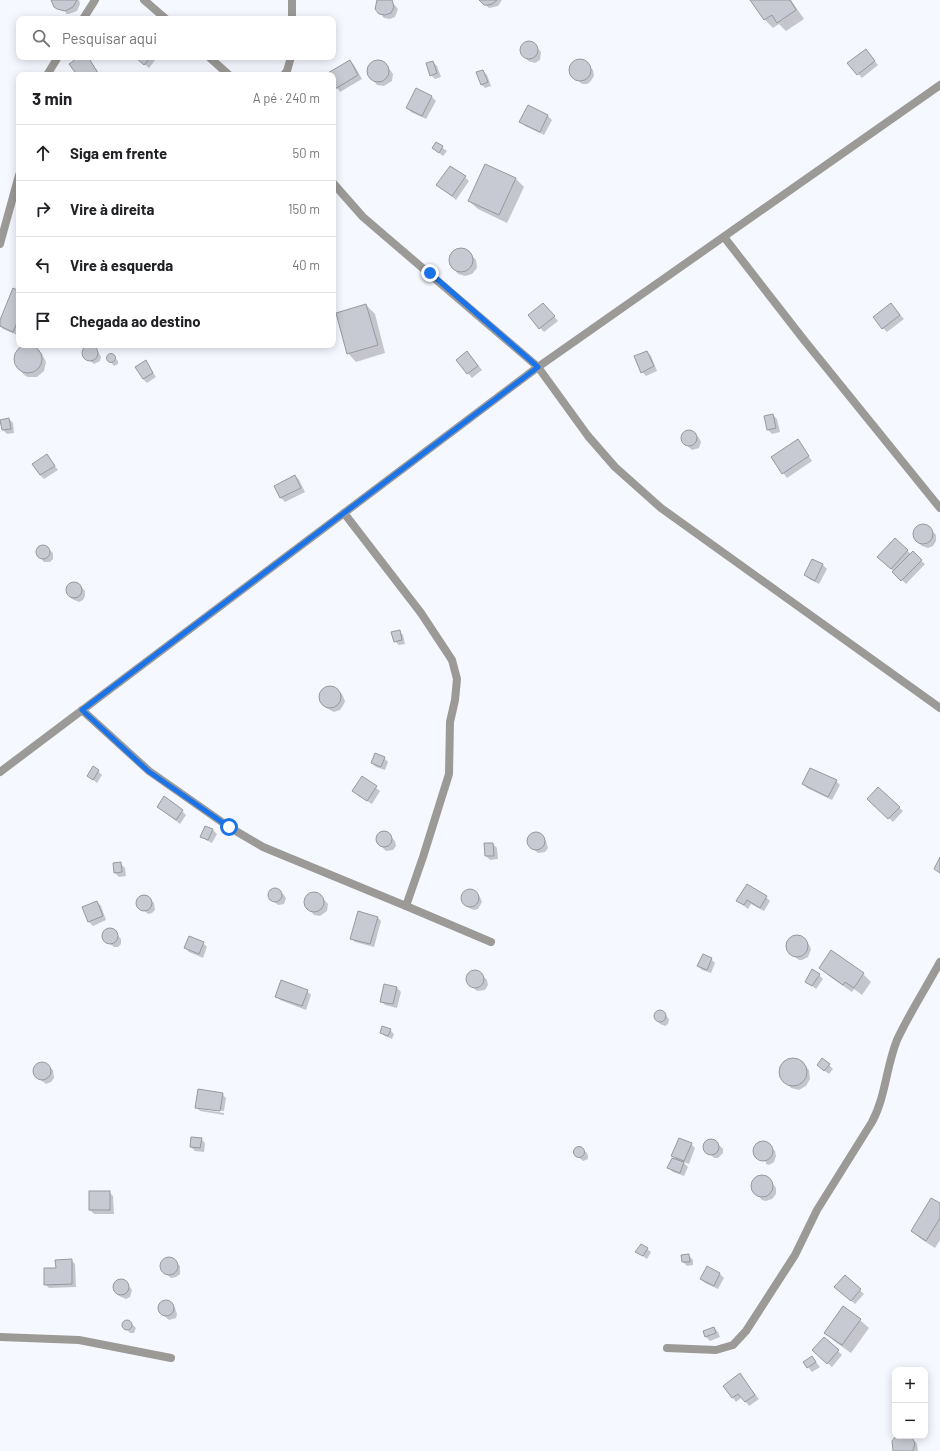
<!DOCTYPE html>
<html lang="pt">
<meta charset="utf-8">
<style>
body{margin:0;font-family:Barlow,sans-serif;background:#f2f2f2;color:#202124}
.controls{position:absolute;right:12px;bottom:12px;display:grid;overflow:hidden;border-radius:8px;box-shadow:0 2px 10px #0003}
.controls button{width:36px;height:36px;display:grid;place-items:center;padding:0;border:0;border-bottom:1px solid #e0e0e0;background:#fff;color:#202124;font:20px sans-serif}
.stop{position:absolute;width:12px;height:12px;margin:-9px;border:3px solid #1a73e8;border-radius:50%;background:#fff}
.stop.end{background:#1a73e8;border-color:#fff;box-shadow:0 1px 4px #0008}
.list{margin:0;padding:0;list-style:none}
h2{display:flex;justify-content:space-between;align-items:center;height:52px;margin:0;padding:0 16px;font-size:17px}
h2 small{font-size:13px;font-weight:400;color:#757577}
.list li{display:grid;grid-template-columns:26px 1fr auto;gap:12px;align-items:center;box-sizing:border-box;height:56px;padding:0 16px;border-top:1px solid #e0e0e0}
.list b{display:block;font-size:15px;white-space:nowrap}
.list em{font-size:13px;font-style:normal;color:#757577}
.icon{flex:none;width:22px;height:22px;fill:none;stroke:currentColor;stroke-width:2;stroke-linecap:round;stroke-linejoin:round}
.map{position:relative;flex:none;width:940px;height:1451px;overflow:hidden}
.search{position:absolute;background:#fff;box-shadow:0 2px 10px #0003;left:16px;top:16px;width:320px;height:44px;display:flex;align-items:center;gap:10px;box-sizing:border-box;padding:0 14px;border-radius:8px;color:#757577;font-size:15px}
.panel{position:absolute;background:#fff;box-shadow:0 2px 10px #0003;left:16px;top:72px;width:320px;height:276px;border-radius:8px}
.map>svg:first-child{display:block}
.shadow{fill:#0003}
.building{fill:#c8cad3;stroke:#9799a1}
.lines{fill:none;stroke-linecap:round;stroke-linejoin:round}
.minor{stroke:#9c9a97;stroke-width:8}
.route{stroke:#1a73e8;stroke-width:5}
</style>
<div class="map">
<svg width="940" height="1451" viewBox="0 0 940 1451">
<rect width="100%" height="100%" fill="#f6f8ff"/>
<g class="shadow">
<path d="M53,0H79L80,4L77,11L69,14H66V12L56,6Z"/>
<path d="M378,0H390L392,2L398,9L395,17L390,19L384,18L380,13Z"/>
<path d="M480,0H502L498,6L489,8Z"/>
<path d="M751,0H791L804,19L786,31L779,24L773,28L765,20Z"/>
<path d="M526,42L533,43L541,52L540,60L535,63L528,61L521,51L522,46Z"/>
<path d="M869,54L878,65L862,78L849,64Z"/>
<path d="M81,57H88L100,75H78Z"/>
<path d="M136,57H154L156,59L149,68Z"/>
<path d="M378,60L385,63L393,74L392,81L384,86L377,85L369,75L368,72V69L372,63Z"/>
<path d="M581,60L584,61L593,70L594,76L590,82L587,84H582L573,76L571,68L574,62Z"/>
<path d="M350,61L354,65L362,79L340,92L333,83V75H327Z"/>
<path d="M433,62L437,66L441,77L435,79L431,75Z"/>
<path d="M483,71L487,75L491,86L485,88L481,84Z"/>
<path d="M416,89L432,97L436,101L426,119L411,112L407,108Z"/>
<path d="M548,116L552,120L544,135L525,126L521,122Z"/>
<path d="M436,143L447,151L443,156L433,148Z"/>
<path d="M465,177L469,181L456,200L438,185Z"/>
<path d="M515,178L524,187L507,223L478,209L469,201Z"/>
<path d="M458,249L466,250L476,260L477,268L472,274L465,276L458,274L450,264V257L455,250Z"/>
<path d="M19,292V331L17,335L3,329L0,326V322Z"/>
<path d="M891,304L904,319L887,332L883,328Z"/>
<path d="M366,305L375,314L385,353L356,362L348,353Z"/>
<path d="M547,308L558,321L544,332L529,316Z"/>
<path d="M25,346H29L38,350L42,354L46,362L44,371L37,377H28L24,375L15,363L14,359L17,351Z"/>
<path d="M91,346L99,353L101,357L100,361L94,364L84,356L83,351L85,348Z"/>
<path d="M647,352L651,356L657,371L646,376L642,372Z"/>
<path d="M108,355H112L118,361V364L114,366L107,358Z"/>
<path d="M471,356L482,370L472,378L457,360Z"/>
<path d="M146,362L156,377L147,383L143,379Z"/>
<path d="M773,415L777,419L780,432L772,434L768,430L765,417Z"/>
<path d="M9,419L13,423L14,433L7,434L3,430L1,420Z"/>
<path d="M688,431L695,434L699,438L701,442L699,448L692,450L684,443L682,438L684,433Z"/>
<path d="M798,440L812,461L787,478L772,458Z"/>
<path d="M46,455L58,470L44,479L40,475Z"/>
<path d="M295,476L299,480L305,492L285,502L281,498L275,486Z"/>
<path d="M919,526H927L936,535V541L933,546L928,548L922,546L915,540L914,533Z"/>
<path d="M895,539L911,554L913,553L925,564L906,584L879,557Z"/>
<path d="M41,545L45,546L53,553V559L50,562H44L37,554V548Z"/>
<path d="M812,560L823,565L827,569L819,584L809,579L805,575Z"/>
<path d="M74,583L78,584L85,591V596L83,600L79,602L72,599L68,595L67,588L69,585Z"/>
<path d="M399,631L403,635L405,644L399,645L395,641Z"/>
<path d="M331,687L337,690L342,694L345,701L344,704L340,710L334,712L328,709L321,703L320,697L321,691L324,689Z"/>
<path d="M384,758L388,762L385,770L376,767L372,763Z"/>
<path d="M98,771L102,775L97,783L88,776Z"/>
<path d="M362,777L380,791L372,804L357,795Z"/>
<path d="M836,781L840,785L832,800L807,788L803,784Z"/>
<path d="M878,788L903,811L893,822L868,799Z"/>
<path d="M158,807L182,811L186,815L180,824Z"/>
<path d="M205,827L213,830L217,834L212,843L206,840L202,836Z"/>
<path d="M380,833H387L395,841L396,846L393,850L386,851L378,843L377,837Z"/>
<path d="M532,834H537L546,841L548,848L545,852L538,853L530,846L529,838Z"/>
<path d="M493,844L497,848L498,859L490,860L486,856Z"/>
<path d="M121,864L125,868L126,876L119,877L115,873Z"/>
<path d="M273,889L279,890L284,895L286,898L284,904L278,905L271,899L270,893Z"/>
<path d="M472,890L480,897L482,902L478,909L474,910L469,908L462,899L464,892Z"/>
<path d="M314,893L320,895L328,904L327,911L320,916L314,915L306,906L307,898Z"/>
<path d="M142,896H146L154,903L155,910L152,913L148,914L138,905L137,901Z"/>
<path d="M766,897L770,901L764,911L751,904L748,909L738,901Z"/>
<path d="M97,902L101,906L106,920L93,926L89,922L83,907Z"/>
<path d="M377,917L381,921L374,947L355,942L351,938Z"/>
<path d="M108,931H114L121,939V944L118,947H114L104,939V935Z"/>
<path d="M798,936L808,943L811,949L808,957L802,960H799L789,952L788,945L790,939Z"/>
<path d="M203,943L207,947L203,958L189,952L185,948Z"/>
<path d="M711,959L715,963L711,973L702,970L698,966Z"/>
<path d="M820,968L863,974L871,982L862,995L854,989L852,992L829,976Z"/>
<path d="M476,971H478L487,980L488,985L485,990L477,991L469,984L467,976L471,972Z"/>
<path d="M819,975L823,979L816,989L806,981Z"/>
<path d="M397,988L401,992L397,1008L385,1005L381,1001Z"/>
<path d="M307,991L311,995L306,1010L280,1000L276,996Z"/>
<path d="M659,1011L663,1012L669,1019L668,1024L665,1026L660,1024L656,1019L655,1015L656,1012Z"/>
<path d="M390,1030L394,1034L392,1039L385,1036L381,1032Z"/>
<path d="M794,1059L802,1062L806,1067L809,1070L810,1079L806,1086L799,1090L791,1088L781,1077V1068L785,1062Z"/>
<path d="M44,1063L53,1070L54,1078L51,1082L46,1084L37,1077L35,1070L39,1064Z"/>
<path d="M829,1065L833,1069L829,1074L822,1069Z"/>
<path d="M222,1094L226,1098L224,1111L199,1107V1109L224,1113V1115L200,1111L196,1107Z"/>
<path d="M201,1139L205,1143L204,1152L195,1151L191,1147Z"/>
<path d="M711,1140L715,1141L723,1149V1153L718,1158H714L705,1149L706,1142Z"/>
<path d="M760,1142H766L775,1151L776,1156L774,1162L769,1165L766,1164V1162L756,1157L754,1149Z"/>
<path d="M691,1144L695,1148L689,1164L683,1162L688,1167L684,1176L673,1172L669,1168L678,1161L673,1156Z"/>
<path d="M577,1148L582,1149L587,1153L588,1156V1159L583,1161L575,1154V1150Z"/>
<path d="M765,1176L770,1180L776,1188V1194L772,1199L766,1201L762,1200L753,1190V1184L756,1178Z"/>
<path d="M90,1192H109L113,1196L114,1214H94L90,1210Z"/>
<path d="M940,1205V1240L935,1248L921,1239L912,1231Z"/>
<path d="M647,1249L651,1252L647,1259L637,1252Z"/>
<path d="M689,1256L693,1260V1265L687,1266L683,1262Z"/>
<path d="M166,1258H171L180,1266V1274L176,1277L171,1278L161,1269V1264Z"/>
<path d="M71,1260L75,1264L76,1287L49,1288L45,1284L57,1269Z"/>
<path d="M707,1267L720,1274L724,1278L718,1289L705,1283L701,1279Z"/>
<path d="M845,1276L864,1294L855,1304L840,1291Z"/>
<path d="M121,1280L125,1281L132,1290L130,1297L126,1299L119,1296L115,1292L113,1287L114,1283Z"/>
<path d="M166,1302L170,1303L175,1308L177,1314L176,1318L169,1320L161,1313L159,1309L162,1303Z"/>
<path d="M860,1320L869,1328L851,1353L834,1341L826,1333Z"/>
<path d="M126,1322H130L136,1328L134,1333H130L124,1326Z"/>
<path d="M714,1328L718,1332L720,1337L710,1341L706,1337L704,1332Z"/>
<path d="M824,1338L842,1355L832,1367L817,1354Z"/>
<path d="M812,1357L820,1367L812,1372L804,1362Z"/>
<path d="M743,1379L759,1399L749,1406L742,1397L736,1402L724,1386Z"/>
<path d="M898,1436L911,1437L917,1444L918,1451H895Z"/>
</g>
<g class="building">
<path d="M51,0H77L73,7L65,11L57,9L54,7Z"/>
<path d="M377,0H392L394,7L391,13L385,15L379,14L375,9Z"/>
<path d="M479,0H497L492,4L488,5H484Z"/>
<path d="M750,0H790L796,10L777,23L772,15L764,20Z"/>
<circle cx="529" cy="50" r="9"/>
<path d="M866,49L875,61L857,75L847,63Z"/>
<path d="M79,57H88L98,73L95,75H77L69,64Z"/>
<path d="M135,57H151L144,65Z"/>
<circle cx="580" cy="70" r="11"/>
<circle cx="378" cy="71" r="11"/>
<path d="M350,60L358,75L335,89L333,85V75L326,74Z"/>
<path d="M433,61L437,73L430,76L426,63Z"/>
<path d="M483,70L488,82L481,85L476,72Z"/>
<path d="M416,88L432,96L422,116L406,108Z"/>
<path d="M528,105L548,115L540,132L519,122Z"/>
<path d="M436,142L443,146L439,153L432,148Z"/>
<path d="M485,164L516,178L499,215L468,201Z"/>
<path d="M450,166L466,176L452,196L436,185Z"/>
<circle cx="461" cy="260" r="12"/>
<path d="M13,288L19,291V318L13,332L0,326V320Z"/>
<path d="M543,303L555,316L539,329L528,315Z"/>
<path d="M891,303L900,315L882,329L873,317Z"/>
<path d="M366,304L378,345L347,354L336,313Z"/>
<circle cx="28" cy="359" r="14"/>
<circle cx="90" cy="353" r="8"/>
<path d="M467,351L478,366L467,374L456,360Z"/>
<path d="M647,351L654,366L641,373L634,356Z"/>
<circle cx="111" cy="358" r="4.5"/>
<path d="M146,360L153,373L143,379L135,367Z"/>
<path d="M773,414L776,428L767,430L764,416Z"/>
<path d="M9,418L11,429L2,430L0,420Z"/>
<circle cx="689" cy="438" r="8"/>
<path d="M798,439L809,456L782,474L771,457Z"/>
<path d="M47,454L55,466L40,475L32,464Z"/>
<path d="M295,475L301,488L280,498L274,486Z"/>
<circle cx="923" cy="534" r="10"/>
<path d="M895,538L908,550L891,569L877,557Z"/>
<circle cx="43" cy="552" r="7"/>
<path d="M913,551L922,560L901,581L892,572Z"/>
<path d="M812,559L823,564L815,581L804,575Z"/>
<circle cx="74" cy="590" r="8"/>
<path d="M400,630L402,640L394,642L391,632Z"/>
<circle cx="330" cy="697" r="11"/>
<path d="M375,753L385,757L381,767L371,763Z"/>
<path d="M93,766L99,770L93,780L87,776Z"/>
<path d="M810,768L837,780L828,797L802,784Z"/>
<path d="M362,776L377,786L367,801L352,791Z"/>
<path d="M878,787L900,807L888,819L867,799Z"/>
<path d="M164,796L183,810L176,820L157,807Z"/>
<path d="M205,826L213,829L208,840L200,837Z"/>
<circle cx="384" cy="839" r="8"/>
<circle cx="536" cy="841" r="9"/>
<path d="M484,843H493L494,856H485Z"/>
<path d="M940,857V873L934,869Z"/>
<path d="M121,862L122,872L114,873L113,863Z"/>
<path d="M747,884L767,896L760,908L747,900L744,905L736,901Z"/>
<circle cx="275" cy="895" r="7"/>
<circle cx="470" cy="898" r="9"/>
<circle cx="314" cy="902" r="10"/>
<circle cx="144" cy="903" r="8"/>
<path d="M97,901L103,916L88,922L82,907Z"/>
<path d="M358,911L378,917L370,944L350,939Z"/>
<circle cx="110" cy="936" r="8"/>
<circle cx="797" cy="946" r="11"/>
<path d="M189,936L204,942L199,954L184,948Z"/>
<path d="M831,950L864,973L854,988L845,982L843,985L819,968Z"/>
<path d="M703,954L712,958L707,970L697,966Z"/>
<path d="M812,969L820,974L812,986L805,982Z"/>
<circle cx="475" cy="979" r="9"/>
<path d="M281,980L308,990L302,1006L275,997Z"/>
<path d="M384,984L397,987L393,1004L380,1002Z"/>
<circle cx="660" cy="1016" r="6"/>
<path d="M382,1026L391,1029L388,1036L380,1033Z"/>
<path d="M822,1058L830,1064L824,1071L817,1065Z"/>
<circle cx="793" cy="1072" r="14"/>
<circle cx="42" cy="1071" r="9"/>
<path d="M198,1089L223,1093L220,1111L195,1108Z"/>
<path d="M191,1137L202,1138L200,1148L190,1147Z"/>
<path d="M679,1138L692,1143L684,1161L671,1156Z"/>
<circle cx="711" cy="1147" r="8"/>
<circle cx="763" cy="1151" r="10"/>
<circle cx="579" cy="1152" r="5.5"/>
<path d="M672,1158L684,1162L680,1173L667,1168Z"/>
<circle cx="762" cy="1186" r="11"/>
<rect x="89" y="1191" width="21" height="19"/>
<path d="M931,1198L940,1203V1218L926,1241L911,1231Z"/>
<path d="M641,1244L648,1248L643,1256L635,1252Z"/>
<path d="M689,1254L690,1262H682L681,1255Z"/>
<circle cx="169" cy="1266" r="9"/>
<path d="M72,1259V1284L44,1285V1268H56L55,1260Z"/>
<path d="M707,1266L720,1273L714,1286L700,1279Z"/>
<path d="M845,1275L861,1289L851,1301L834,1287Z"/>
<circle cx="121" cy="1287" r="8"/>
<circle cx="166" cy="1308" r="8"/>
<path d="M843,1306L861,1319L842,1345L824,1333Z"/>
<circle cx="127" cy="1325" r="5"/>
<path d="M714,1327L716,1333L705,1337L703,1331Z"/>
<path d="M824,1337L839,1350L827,1364L812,1350Z"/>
<path d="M812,1356L816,1362L807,1368L803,1362Z"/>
<path d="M740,1373L755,1395L745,1402L738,1394L732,1398L723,1386Z"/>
<path d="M896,1436H911L915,1443L913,1451H893L892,1441Z"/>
</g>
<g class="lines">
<g class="minor">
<path d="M144,0L166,19"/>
<path d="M83,19L95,0"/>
<path d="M292,19V0"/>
<path d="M209,57L229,75"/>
<path d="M47,75L58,57"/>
<path d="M284,75L287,71L291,57"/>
<path d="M333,183L363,217L538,367L588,436L615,467L661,508L940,708"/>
<path d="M724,237L804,340L940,508"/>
<path d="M0,244L19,175"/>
<path d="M344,513L421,613L452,660L457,679L455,700L450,722L449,774L423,857L406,906"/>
<path d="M82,710L149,771L229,827L263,847L406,906L491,942"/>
<path d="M0,772L538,367L940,85"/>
<path d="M0,1337L79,1340L171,1358"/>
<path d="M667,1348L716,1350L733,1345L746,1331L795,1255L817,1210L872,1122C886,1096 886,1067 897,1040C909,1014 926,988 940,962"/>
</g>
</g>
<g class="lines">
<path class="route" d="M229,827L148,771L82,710L538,367L430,273"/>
</g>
</svg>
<div class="controls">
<button>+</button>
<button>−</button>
</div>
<div class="stop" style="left:229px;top:827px"></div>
<div class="stop end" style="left:430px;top:273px"></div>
<div class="search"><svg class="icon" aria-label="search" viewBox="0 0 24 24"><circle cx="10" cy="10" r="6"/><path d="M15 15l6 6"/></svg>Pesquisar aqui</div>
<section class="panel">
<h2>3 min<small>A pé · 240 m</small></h2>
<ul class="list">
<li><svg class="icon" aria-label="ahead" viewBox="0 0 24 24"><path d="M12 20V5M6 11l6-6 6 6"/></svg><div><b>Siga em frente</b></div><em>50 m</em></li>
<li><svg class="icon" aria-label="right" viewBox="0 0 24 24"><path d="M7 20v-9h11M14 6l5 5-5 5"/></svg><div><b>Vire à direita</b></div><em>150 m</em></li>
<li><svg class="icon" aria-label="left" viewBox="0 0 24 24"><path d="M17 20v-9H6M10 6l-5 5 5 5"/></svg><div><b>Vire à esquerda</b></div><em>40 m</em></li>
<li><svg class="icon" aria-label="arrive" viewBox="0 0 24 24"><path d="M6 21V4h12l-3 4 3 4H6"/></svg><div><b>Chegada ao destino</b></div></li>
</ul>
</section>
</div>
